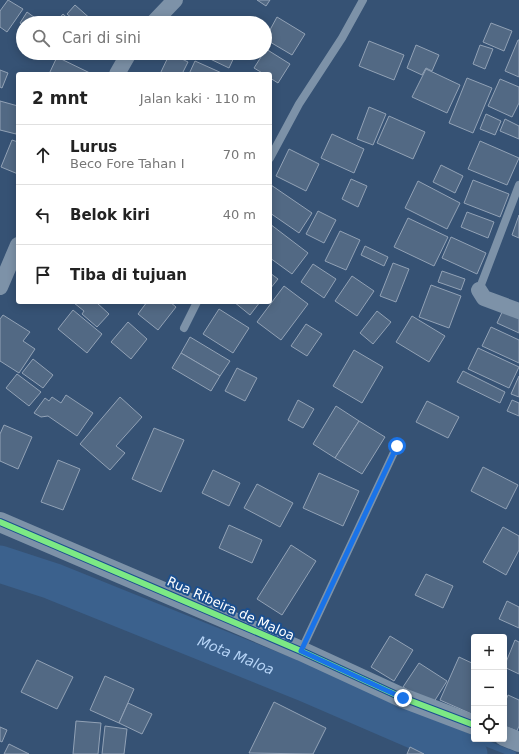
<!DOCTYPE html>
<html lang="id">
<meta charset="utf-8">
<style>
body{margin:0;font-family:"DejaVu Sans",sans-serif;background:#f2f2f2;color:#222}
.controls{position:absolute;right:12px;bottom:12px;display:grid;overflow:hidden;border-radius:4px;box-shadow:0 2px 10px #0003}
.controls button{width:36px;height:36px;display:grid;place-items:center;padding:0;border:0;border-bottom:1px solid #e0e0e0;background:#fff;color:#222;font:20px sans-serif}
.stop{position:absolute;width:12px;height:12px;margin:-9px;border:3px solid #1a73e8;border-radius:50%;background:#fff}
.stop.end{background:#1a73e8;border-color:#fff;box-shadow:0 1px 4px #0008}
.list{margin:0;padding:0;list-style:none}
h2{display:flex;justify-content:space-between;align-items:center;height:52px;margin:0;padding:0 16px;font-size:17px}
h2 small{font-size:13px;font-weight:400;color:#767676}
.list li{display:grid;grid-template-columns:26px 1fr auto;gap:12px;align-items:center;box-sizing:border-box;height:60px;padding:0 16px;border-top:1px solid #e0e0e0}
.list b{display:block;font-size:15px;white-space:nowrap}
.list p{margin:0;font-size:13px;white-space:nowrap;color:#767676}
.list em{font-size:13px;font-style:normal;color:#767676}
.icon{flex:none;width:22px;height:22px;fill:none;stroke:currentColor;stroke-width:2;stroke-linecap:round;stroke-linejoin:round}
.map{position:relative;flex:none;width:519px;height:754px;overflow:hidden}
.search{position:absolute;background:#fff;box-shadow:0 2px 10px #0003;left:16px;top:16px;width:256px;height:44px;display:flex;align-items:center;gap:10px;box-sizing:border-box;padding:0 14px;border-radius:22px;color:#767676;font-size:15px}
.panel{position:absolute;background:#fff;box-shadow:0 2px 10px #0003;left:16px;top:72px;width:256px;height:232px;border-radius:4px}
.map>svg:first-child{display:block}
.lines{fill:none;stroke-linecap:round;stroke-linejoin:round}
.stream{stroke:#3b618d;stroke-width:6}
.river{stroke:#3b618d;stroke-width:37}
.building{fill:#526984;stroke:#92a2b6}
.service{stroke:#7d92a8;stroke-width:8}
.minor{stroke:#7d92a8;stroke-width:16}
.tertiary{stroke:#7d92a8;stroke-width:20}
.cycleway-casing{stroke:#1b4f8f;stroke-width:8}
.cycleway{stroke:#7ce984;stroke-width:6}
.route{stroke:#1a73e8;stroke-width:5}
.labels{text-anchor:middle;stroke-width:4;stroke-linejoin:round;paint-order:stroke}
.street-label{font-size:13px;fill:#fff;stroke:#1b4f8f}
.water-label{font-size:14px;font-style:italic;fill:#b5d3f5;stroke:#1b4f8f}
</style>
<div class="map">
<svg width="519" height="754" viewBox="0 0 519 754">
<rect width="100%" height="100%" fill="#365274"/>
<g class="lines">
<g class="stream">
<path d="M0,554L474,739"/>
<path d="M475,739L513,754"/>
</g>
<path class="river" id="s1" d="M0,564L52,581L305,683L469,754"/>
</g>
<g class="building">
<path d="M8,0L23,9L7,32L0,27V11Z"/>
<path d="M257,0H270L266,6Z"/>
<path d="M75,5L93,21L91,23H78L67,14Z"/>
<path d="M27,12L42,23H23V25L20,23Z"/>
<path d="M63,14L73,23H55Z"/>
<path d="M277,17L305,34L292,55L265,39Z"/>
<path d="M491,23L512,31L504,51L483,42Z"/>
<path d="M518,40H519V77L505,71Z"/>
<path d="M369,41L404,55L394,80L359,66Z"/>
<path d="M416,45L439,55L432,71L426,68L422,75L407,68Z"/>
<path d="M480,45L493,49L485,69L473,64Z"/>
<path d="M266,49L290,64L278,83L270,78V74H264L254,68Z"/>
<path d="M170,53L188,62L182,74H160Z"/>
<path d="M208,53H236L229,68L206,57Z"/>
<path d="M57,57L92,74H49Z"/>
<path d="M195,61L224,74H189Z"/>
<path d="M426,69L460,85L447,113L412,97Z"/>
<path d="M0,70L8,73L2,88L0,87Z"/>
<path d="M467,78L492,88L473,133L449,123Z"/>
<path d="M500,79L519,87V103L512,117L488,106Z"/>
<path d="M0,101L18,106V125L16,134L0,130Z"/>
<path d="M369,107L386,114L373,145L357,139Z"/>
<path d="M486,114L501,121L495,135L480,129Z"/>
<path d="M389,116L425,132L413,159L377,143Z"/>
<path d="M505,119L519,126V139L500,131Z"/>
<path d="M332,134L364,149L354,173L321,158Z"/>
<path d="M12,140L18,142V174L1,167Z"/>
<path d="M480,141L519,158L507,185L468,169Z"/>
<path d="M289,149L319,164L306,191L276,176Z"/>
<path d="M441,165L463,176L455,193L433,182Z"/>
<path d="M351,179L367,186L358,207L342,199Z"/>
<path d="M473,180L509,194L500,217L464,203Z"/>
<path d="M418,181L460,203L447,229L405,208Z"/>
<path d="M271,185L312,213L299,233L270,213Z"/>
<path d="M318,211L336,220L324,243L306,234Z"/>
<path d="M467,212L494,222L488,238L461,227Z"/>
<path d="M519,215V238L512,235Z"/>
<path d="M408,218L448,237L434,266L394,247Z"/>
<path d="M270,224L308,253L292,274L270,258Z"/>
<path d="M340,231L360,240L346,270L325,261Z"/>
<path d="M451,237L486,253L477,274L442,258Z"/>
<path d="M365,246L388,257L384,266L361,255Z"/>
<path d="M393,263L409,269L396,302L380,296Z"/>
<path d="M313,264L336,279L324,298L301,282Z"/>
<path d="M442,271L465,279L461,290L438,282Z"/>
<path d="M270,273L278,279L270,289Z"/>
<path d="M352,276L374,291L357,316L335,301Z"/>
<path d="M431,285L461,296L449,328L419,317Z"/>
<path d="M284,286L308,304L281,340L257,322Z"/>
<path d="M76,302H96L109,314L97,327L82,314L84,311L74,303Z"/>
<path d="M147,302H170L176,307L158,330L138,314Z"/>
<path d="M234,302H260L250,315Z"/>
<path d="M504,308L519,314V333L497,323Z"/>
<path d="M219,309L249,328L233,353L203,334Z"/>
<path d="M73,310L102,334L87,353L58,329Z"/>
<path d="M377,311L391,322L373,344L360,333Z"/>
<path d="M3,315L30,332L23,341L35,349L19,373L0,361V319Z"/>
<path d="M412,316L445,336L429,362L396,342Z"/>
<path d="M128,322L147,339L131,359L111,342Z"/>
<path d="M306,324L322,334L307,356L291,346Z"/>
<path d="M491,327L519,340V363L482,346Z"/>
<path d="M190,337L230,361L220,376L181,353Z"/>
<path d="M478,348L519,367L509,388L468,369Z"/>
<path d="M354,350L383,367L362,403L333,386Z"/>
<path d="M181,353L220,376L211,391L172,368Z"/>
<path d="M33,359L53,375L43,388L22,373Z"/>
<path d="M237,368L257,378L245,401L225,391Z"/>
<path d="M463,371L505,392L500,403L457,382Z"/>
<path d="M17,374L41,392L29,406L6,388Z"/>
<path d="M519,376V397L511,394Z"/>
<path d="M66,395L93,413L77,436L48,416L41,417L34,413L45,398L49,401L52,397L61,403Z"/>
<path d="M120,397L142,417L116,446L125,453L110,470L80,444Z"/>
<path d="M298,400L314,409L303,428L288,420Z"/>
<path d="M512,400L519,403V416L507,411Z"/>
<path d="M427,401L459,417L448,438L416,422Z"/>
<path d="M336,406L359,421L335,458L313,444Z"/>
<path d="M359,421L385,437L362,474L335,458Z"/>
<path d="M4,425L32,437L18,469L0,461V434Z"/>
<path d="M154,428L184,440L161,492L132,479Z"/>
<path d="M58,460L80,469L63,510L41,502Z"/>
<path d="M483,467L518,485L506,509L471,491Z"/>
<path d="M213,470L240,483L229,506L202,493Z"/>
<path d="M319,473L359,491L343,526L303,508Z"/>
<path d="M257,484L293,503L280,527L244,508Z"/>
<path d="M229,525L262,540L252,563L219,548Z"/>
<path d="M503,527L519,536V550L506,575L483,562Z"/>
<path d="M291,545L316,561L282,615L257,599Z"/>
<path d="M426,574L453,586L443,608L415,595Z"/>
<path d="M507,601L519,607V628L499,619Z"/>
<path d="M390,636L413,650L394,681L371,667Z"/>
<path d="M515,640L519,642V674L504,667Z"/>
<path d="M459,657L474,664V715L440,700Z"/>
<path d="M37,660L73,677L57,709L21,692Z"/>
<path d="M419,663L447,681L432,705L403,687Z"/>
<path d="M105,676L134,689L119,723L90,710Z"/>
<path d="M508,695L519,700V726L517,731L504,726V705Z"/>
<path d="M274,702L326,728L313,754L249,753Z"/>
<path d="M128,703L152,714L142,734L119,723Z"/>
<path d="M76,721L101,723L98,754H73Z"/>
<path d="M105,726L127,729L124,754H102Z"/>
<path d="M0,727L7,730L2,742L0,741Z"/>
<path d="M9,744L29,754H4Z"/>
<path d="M410,747L424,754H407Z"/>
</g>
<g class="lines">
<g class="service">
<path d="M270,158L299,104L342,38L363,0"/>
<path d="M479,290L519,185"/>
<path d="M184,328L197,302"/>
<path d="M301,651L397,446"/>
</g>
<g class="minor">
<path d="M153,23L175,0"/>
<path d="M117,74L129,53"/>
<path d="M0,287L18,245"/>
<path d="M479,290L484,298L519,311"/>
</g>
<g class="tertiary">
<path d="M0,522L301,651L403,698L474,725"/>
<path d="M504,736L519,742"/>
</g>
<defs>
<path id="cycleway" d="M0,522L301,651L403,698L474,725"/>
</defs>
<use href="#cycleway" class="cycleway-casing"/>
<use href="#cycleway" class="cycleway"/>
</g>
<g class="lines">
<path class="route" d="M397,446L301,651L403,698"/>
</g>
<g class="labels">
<g class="street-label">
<text transform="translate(231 608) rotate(24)" y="5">Rua Ribeira de Maloa</text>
</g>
<g class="water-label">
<text dy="5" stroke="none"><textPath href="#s1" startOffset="253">Mota Maloa</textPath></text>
</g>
</g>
</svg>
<div class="controls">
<button>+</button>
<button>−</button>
<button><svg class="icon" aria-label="locate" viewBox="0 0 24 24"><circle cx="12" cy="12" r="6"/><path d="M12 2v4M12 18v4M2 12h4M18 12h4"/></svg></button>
</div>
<div class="stop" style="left:397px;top:446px"></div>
<div class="stop end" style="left:403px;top:698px"></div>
<div class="search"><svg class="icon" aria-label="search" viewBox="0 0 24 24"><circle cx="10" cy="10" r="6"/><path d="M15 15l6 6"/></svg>Cari di sini</div>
<section class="panel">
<h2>2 mnt<small>Jalan kaki · 110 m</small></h2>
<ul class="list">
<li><svg class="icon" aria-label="ahead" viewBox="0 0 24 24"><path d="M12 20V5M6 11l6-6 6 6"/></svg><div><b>Lurus</b><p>Beco Fore Tahan I</p></div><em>70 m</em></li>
<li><svg class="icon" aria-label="left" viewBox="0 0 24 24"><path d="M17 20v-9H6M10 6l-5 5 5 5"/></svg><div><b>Belok kiri</b></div><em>40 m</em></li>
<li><svg class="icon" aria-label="arrive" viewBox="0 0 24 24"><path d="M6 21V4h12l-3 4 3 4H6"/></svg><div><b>Tiba di tujuan</b></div></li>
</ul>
</section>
</div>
